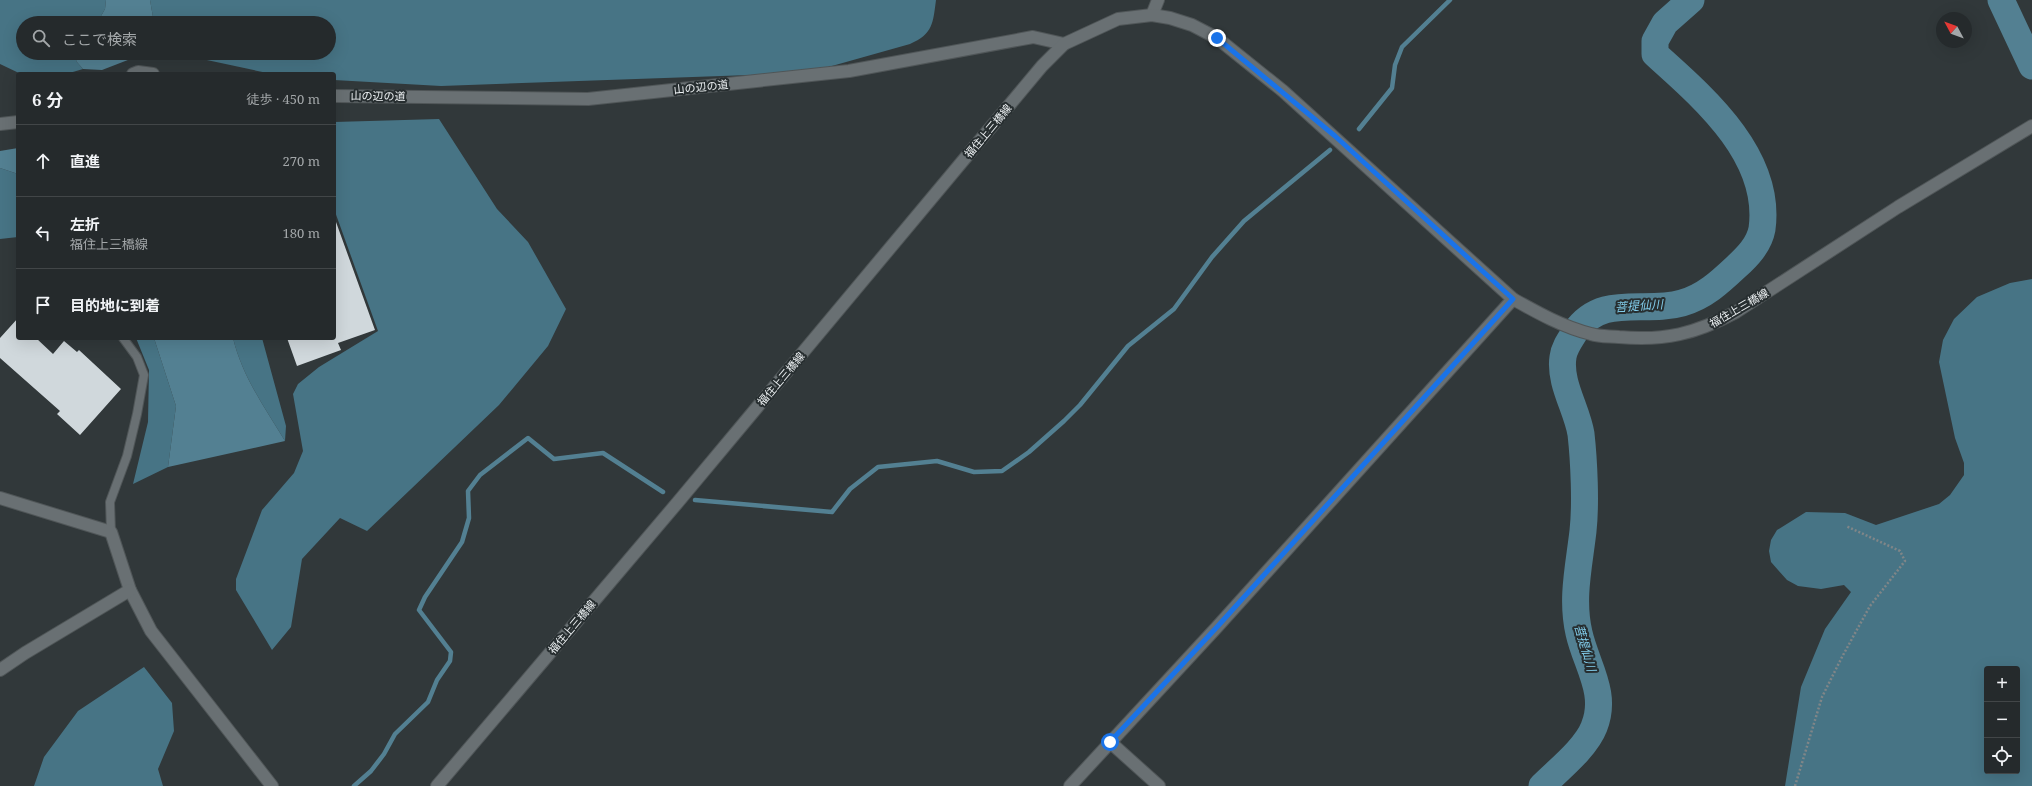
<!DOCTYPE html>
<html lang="ja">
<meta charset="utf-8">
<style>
body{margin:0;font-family:"Noto Serif","Noto Sans JP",serif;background:#313638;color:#f1f3f6}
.controls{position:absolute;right:12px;bottom:12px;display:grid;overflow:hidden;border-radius:4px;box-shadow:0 4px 16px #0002}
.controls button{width:36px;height:36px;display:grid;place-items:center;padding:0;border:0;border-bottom:1px solid #424648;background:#252a2c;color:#f1f3f6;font:20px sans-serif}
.compass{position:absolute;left:1936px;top:12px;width:36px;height:36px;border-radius:50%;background:#252a2c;box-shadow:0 4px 16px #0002;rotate:311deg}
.stop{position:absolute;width:12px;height:12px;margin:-9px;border:3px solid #1a73e8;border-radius:50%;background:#fff}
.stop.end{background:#1a73e8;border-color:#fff;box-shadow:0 1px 4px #0008}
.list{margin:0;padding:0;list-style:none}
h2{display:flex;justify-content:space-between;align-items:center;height:52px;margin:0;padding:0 16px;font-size:17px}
h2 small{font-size:13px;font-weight:400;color:#a3a7a9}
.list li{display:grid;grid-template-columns:26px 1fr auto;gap:12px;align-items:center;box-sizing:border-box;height:72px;padding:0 16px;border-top:1px solid #424648}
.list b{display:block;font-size:15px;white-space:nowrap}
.list p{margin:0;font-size:13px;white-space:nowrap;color:#a3a7a9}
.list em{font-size:13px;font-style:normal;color:#a3a7a9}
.icon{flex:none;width:22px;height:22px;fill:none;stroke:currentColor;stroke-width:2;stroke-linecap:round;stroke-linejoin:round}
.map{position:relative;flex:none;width:2032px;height:786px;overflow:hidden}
.search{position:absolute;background:#252a2c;box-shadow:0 4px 16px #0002;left:16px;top:16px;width:320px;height:44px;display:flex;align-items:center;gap:10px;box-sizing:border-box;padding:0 14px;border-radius:22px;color:#a3a7a9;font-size:15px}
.panel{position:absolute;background:#252a2c;box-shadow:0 4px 16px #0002;left:16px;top:72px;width:320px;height:268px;border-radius:4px}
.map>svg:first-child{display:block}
.forest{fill:#477485;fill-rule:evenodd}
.water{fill:#538092}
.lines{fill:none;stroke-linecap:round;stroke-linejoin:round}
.stream{stroke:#538092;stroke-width:4.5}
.river{stroke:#538092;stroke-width:27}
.building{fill:#d0d8dc}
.lane-casing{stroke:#505658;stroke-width:10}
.street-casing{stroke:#505658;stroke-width:14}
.secondary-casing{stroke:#505658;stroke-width:14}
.path{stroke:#808688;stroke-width:2.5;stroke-dasharray:2 2;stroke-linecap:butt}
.lane{stroke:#697073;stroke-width:8}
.street{stroke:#697073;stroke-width:12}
.secondary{stroke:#697073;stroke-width:12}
.route{stroke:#1a73e8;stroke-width:5}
.labels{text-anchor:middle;stroke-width:4;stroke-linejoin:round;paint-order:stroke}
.street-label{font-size:11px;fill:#edf1f3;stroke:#272e30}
.water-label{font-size:12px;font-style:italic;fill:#82ceec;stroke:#272e30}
</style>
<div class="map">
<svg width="2032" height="786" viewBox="0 0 2032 786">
<rect width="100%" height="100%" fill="#31383a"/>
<g class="forest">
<path d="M0,0H106L105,9L97,23H23V53H80L76,61L83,69L66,74H21L0,64Z"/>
<path d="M150,0H936C933,23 933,34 910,44L807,73L441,86L334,80V74H272L174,53H329V23H154Z"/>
<path d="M439,119L497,209L528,242L566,309L548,346L499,405L367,531L340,518L302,559L291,627L272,650L236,590V579L262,510L294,473L303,451L293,394L298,384L319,367L378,331L334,209V122Z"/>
<path d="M0,168L18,174V237L0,239Z"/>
<path d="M2032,279V786H1785L1801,687L1825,629L1851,592L1844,585L1821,589L1798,586L1787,580L1771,562L1769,551L1771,540L1777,530L1806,512L1845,513L1876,525L1939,504L1950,495L1964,475V463L1955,438L1939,362L1943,340L1954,319L1977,297L2010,283ZM1987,669H2017V771H1987Z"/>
<path d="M136,338H154L176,406L168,467L133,484L148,422L149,370Z"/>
<path d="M233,338H262L286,426L285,441C265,408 242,376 233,338Z"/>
<path d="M144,667L172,703L174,731L158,769L163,786H34L44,757L78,711Z"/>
</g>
<g class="water">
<path d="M106,0H150L154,23H97L105,9Z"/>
<path d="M80,53H146L102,70L83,69L76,61Z"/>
<path d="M18,148V174L0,168V151Z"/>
<path d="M154,338H233C242,376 265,408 285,441L168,467L176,406Z"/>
</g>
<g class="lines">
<g class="stream">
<path d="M1359,129L1392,88L1395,65L1402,47L1450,0"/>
<path d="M695,500L832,512L850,489L878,467L937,461L974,472L1002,471L1029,452L1064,421L1080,405L1128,346L1174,309L1212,257L1244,221L1330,150"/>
<path d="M354,786L371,771L384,754L395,734L428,702L437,680L450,661L451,652L419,610L425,597L462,542L469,518L468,491L480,475L528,438L554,459L603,453L663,492"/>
</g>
<g class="river">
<path d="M2001,0L2032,66"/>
<path d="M1542,786C1558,770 1586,748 1594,727C1608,693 1586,665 1579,633C1571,599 1579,566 1583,531C1586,504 1584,461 1581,434C1577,409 1559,383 1563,357C1564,348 1570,340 1575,332C1602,293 1644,314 1682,303C1704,297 1720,282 1736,267C1747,257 1759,245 1762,229C1772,156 1704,98 1655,54V41L1665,23L1691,0"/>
</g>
</g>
<g class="building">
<path d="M334,222H336L375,330L338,343L341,350L297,366L287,338H334Z"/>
<path d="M18,318V338H36L53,354L64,341L77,352L79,350L121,389L80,435L57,414L60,411L0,358V338Z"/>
</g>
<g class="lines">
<defs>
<path id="lane" d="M111,532L110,502L127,456L137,414L144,375L137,357L123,338"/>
<g id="street">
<path d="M0,498L111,532L130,590L151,631L272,786"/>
<path d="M0,670L25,653L130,590"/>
<path d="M1110,742L1159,786"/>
<path d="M1070,786L1217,627L1513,299"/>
</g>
<g id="secondary">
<path d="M1152,15L1158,0"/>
<path d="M133,74L138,72L153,74"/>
<path d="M334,96L588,99L849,71L1033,37L1064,44"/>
<path d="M0,124L18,122"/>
<path d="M437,786L678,502L1042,66L1064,44L1118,19L1152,15L1170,18L1192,25L1217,38L1283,91L1513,299C1538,313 1563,327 1591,334C1600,337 1610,336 1619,337C1665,341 1695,334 1736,312L1898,207L2032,126"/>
</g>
</defs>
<use href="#lane" class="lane-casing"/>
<use href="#street" class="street-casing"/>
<use href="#secondary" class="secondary-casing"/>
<path class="path" d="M1795,786L1822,697L1842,657L1870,606L1905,561L1900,551L1846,526"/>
<use href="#lane" class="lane"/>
<use href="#street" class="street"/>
<use href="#secondary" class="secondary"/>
</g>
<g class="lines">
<path class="route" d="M1110,742L1217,627L1513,299L1335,136L1217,38"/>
</g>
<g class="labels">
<g class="street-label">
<text transform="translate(701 87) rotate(-6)" y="4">山の辺の道</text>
<text transform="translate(378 96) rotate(1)" y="4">山の辺の道</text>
<text transform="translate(988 131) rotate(-50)" y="4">福住上三橋線</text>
<text transform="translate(1739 308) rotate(-30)" y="4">福住上三橋線</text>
<text transform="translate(781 379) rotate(-50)" y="4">福住上三橋線</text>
<text transform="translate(572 627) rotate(-50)" y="4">福住上三橋線</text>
</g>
<g class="water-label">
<text transform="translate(1639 306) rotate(-4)" y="4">菩提仙川</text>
<text transform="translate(1585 648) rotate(74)" y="4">菩提仙川</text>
</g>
</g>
</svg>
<div class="controls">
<button>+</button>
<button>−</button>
<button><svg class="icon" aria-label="locate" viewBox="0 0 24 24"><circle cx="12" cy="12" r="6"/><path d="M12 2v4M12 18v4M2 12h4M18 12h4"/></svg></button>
</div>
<svg class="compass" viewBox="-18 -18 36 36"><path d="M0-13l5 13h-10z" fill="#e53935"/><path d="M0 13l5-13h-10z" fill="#a3a7a9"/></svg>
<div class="stop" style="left:1110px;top:742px"></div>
<div class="stop end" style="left:1217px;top:38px"></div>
<div class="search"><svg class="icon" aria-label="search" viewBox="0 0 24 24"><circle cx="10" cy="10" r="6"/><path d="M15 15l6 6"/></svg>ここで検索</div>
<section class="panel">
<h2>6 分<small>徒歩 · 450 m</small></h2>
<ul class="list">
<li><svg class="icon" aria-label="ahead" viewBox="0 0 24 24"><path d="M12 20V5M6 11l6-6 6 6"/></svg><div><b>直進</b></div><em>270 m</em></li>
<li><svg class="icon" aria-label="left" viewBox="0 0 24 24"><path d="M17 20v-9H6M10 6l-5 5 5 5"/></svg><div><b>左折</b><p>福住上三橋線</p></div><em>180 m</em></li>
<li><svg class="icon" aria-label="arrive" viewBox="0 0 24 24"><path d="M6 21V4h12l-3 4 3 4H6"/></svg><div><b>目的地に到着</b></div></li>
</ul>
</section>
</div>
